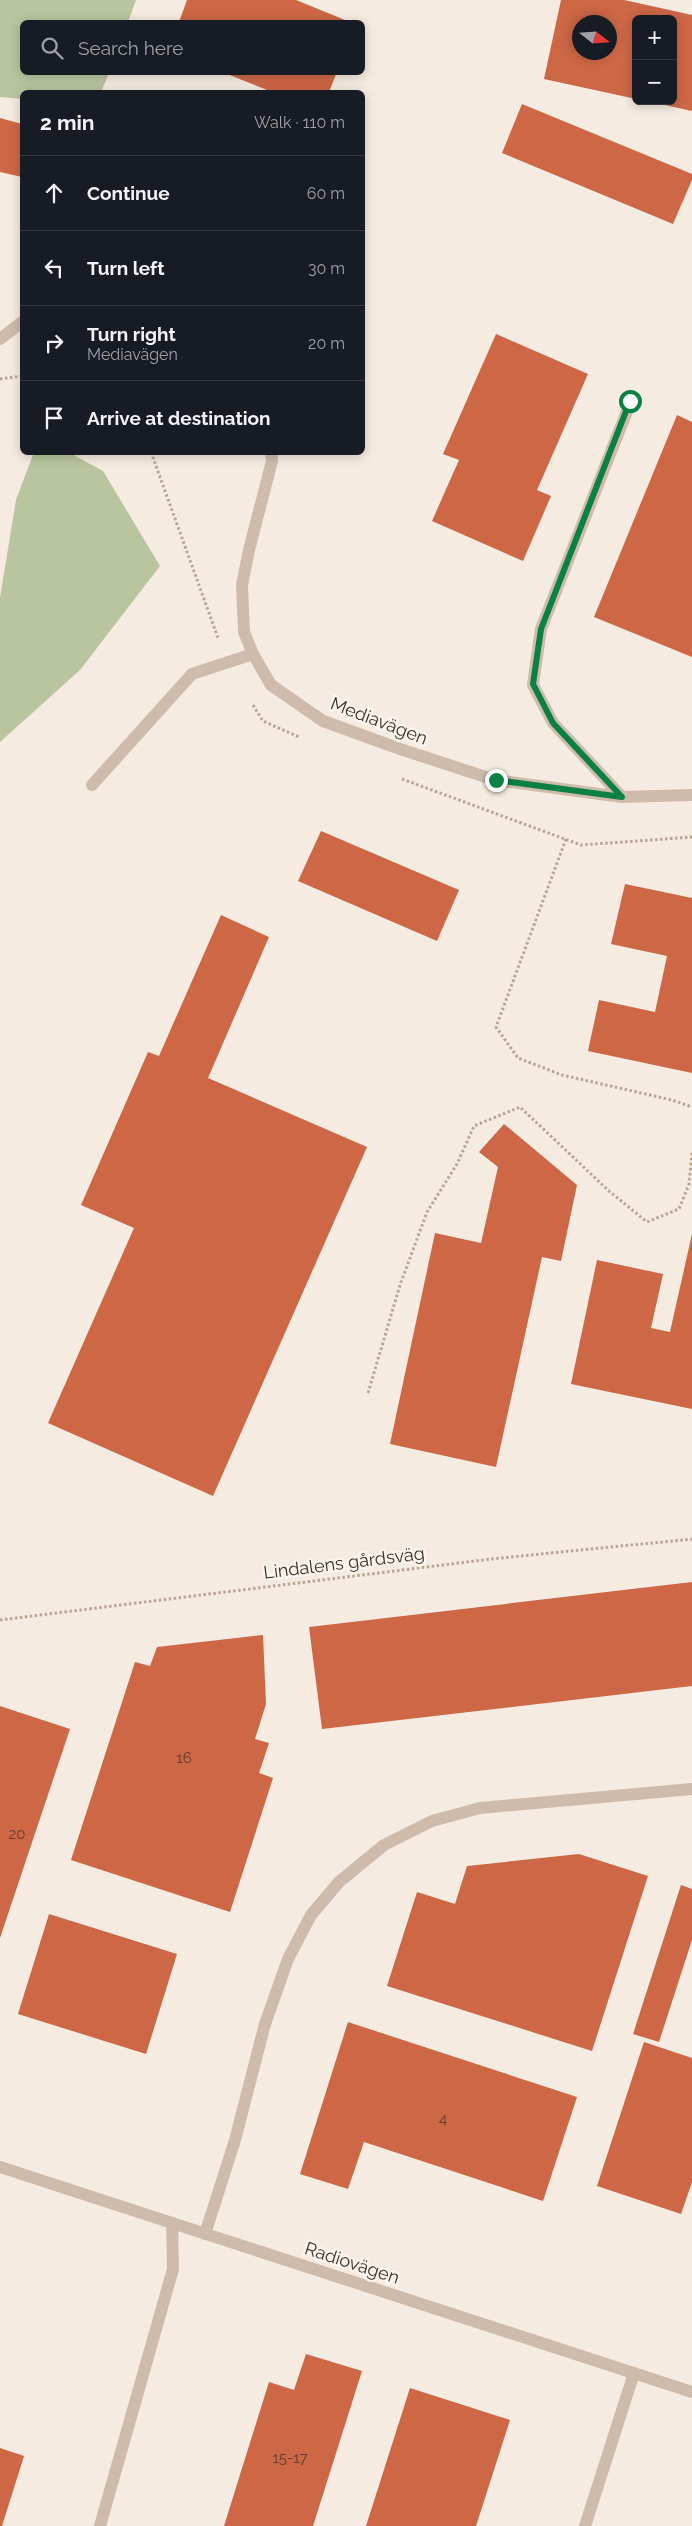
<!DOCTYPE html>
<meta charset="utf-8">
<style>
body{margin:0;font-family:Raleway,sans-serif;background:#242831;color:#f1f3f6}
.controls{position:absolute;right:15px;top:15px;display:grid;overflow:hidden;border-radius:8px;box-shadow:0 2px 12px #0003}
.controls button{width:45px;height:45px;display:grid;place-items:center;padding:0;border:0;border-bottom:1px solid #363941;background:#171b24;color:#f1f3f6;font:25px sans-serif}
.compass{position:absolute;left:572px;top:15px;width:45px;height:45px;border-radius:50%;background:#171b24;box-shadow:0 2px 12px #0003;rotate:107deg}
.stop{position:absolute;width:15px;height:15px;margin:-11px;border:4px solid #0b8043;border-radius:50%;background:#fff}
.stop.end{background:#0b8043;border-color:#fff;box-shadow:0 1px 5px #0008}
.list{margin:0;padding:0;list-style:none}
h2{display:flex;justify-content:space-between;align-items:center;height:65px;margin:0;padding:0 20px;font-size:21px}
h2 small{font-size:16px;font-weight:400;color:#9ea1a6}
.list li{display:grid;grid-template-columns:32px 1fr auto;gap:15px;align-items:center;box-sizing:border-box;height:75px;padding:0 20px;border-top:1px solid #363941}
.list b{display:block;font-size:19px;white-space:nowrap}
.list p{margin:0;font-size:16px;white-space:nowrap;color:#9ea1a6}
.list em{font-size:16px;font-style:normal;color:#9ea1a6}
.icon{flex:none;width:28px;height:28px;fill:none;stroke:currentColor;stroke-width:2;stroke-linecap:round;stroke-linejoin:round}
.map{position:relative;flex:none;width:692px;height:2526px;overflow:hidden}
.search{position:absolute;background:#171b24;box-shadow:0 2px 12px #0003;left:20px;top:20px;width:345px;height:55px;display:flex;align-items:center;gap:12px;box-sizing:border-box;padding:0 18px;border-radius:8px;color:#9ea1a6;font-size:19px}
.panel{position:absolute;background:#171b24;box-shadow:0 2px 12px #0003;left:20px;top:90px;width:345px;height:365px;border-radius:8px}
.map>svg:first-child{display:block}
.green{fill:#b8c59e}
.building{fill:#cd6746;fill-rule:evenodd}
.lines{fill:none;stroke-linecap:round;stroke-linejoin:round}
.path{stroke:#baa595;stroke-width:3;stroke-dasharray:2.5 2.5;stroke-linecap:butt}
.service{stroke:#cebbab;stroke-width:12}
.minor{stroke:#cebbab;stroke-width:12}
.route{stroke:#0b8043;stroke-width:6}
.labels{text-anchor:middle;stroke-width:5;stroke-linejoin:round;paint-order:stroke}
.number-label{font-size:15px;fill:#603e31}
.street-label{font-size:18px;fill:#3b302a;stroke:#fbf5ed}
</style>
<div class="map">
<svg width="692" height="2526" viewBox="0 0 692 2526">
<rect width="100%" height="100%" fill="#f5ebe0"/>
<g class="green">
<path d="M0,0H136L128,22H22V72L109,73L101,92H22V99L0,97Z"/>
<path d="M34,452L70,453L103,471L160,566L80,670L0,742V598L16,500Z"/>
</g>
<g class="building">
<path d="M187,0H296L350,22H179Z"/>
<path d="M561,0H624L692,15V111L651,102L673,101V19H636V99L544,79ZM580,22H610V52H580Z"/>
<path d="M222,72H337L329,92H272Z"/>
<path d="M522,104L692,174V180L673,224L502,153Z"/>
<path d="M0,118L22,124V177L0,172Z"/>
<path d="M496,334L588,374L537,490L551,496L523,561L432,521L459,460L443,454Z"/>
<path d="M677,415L692,422V657L594,617Z"/>
<path d="M321,831L459,890L437,941L298,881Z"/>
<path d="M625,884L692,898V1073L588,1051L599,1000L655,1012L667,956L611,944Z"/>
<path d="M221,915L269,937L208,1078L367,1147L213,1496L48,1423L134,1228L81,1205L148,1052L159,1056Z"/>
<path d="M504,1124L577,1185L561,1261L542,1257L496,1467L390,1444L435,1233L481,1243L498,1167L479,1152Z"/>
<path d="M692,1234V1409L571,1384L597,1260L663,1274L651,1328L670,1332Z"/>
<path d="M692,1582V1686L322,1729L309,1627Z"/>
<path d="M263,1635L266,1704L255,1739L269,1743L259,1773L273,1778L230,1912L71,1860L135,1662L150,1666L157,1647Z"/>
<path d="M0,1706L70,1729L0,1938Z"/>
<path d="M579,1854L648,1876L592,2051L387,1986L417,1892L455,1904L467,1866Z"/>
<path d="M681,1885L692,1889V1940L659,2042L633,2034Z"/>
<path d="M49,1914L177,1954L146,2054L18,2014Z"/>
<path d="M348,2022L577,2097L543,2201L364,2142L348,2189L300,2174Z"/>
<path d="M644,2042L692,2058V2182L681,2214L597,2186Z"/>
<path d="M306,2354L362,2371L313,2526H224L269,2382L294,2390Z"/>
<path d="M410,2388L510,2420L476,2526H366Z"/>
<path d="M0,2448L24,2456L2,2526H0Z"/>
</g>
<g class="lines">
<g class="path">
<path d="M0,379L22,376"/>
<path d="M151,452L218,638"/>
<path d="M253,705L263,721L299,737"/>
<path d="M402,779L581,845L692,837"/>
<path d="M566,839L496,1027L518,1058L562,1075L672,1100L692,1107"/>
<path d="M368,1393L400,1285L427,1212L457,1164L474,1126L520,1107L609,1191L647,1222L679,1209L689,1184L692,1153"/>
<path d="M0,1620L491,1559L692,1539"/>
</g>
<g class="service">
<path d="M92,785L192,674L253,654"/>
<path d="M622,797L553,723L533,685L541,629L631,401"/>
<path d="M100,2526L173,2269L172,2223"/>
<path d="M585,2526L634,2373"/>
</g>
<g class="minor">
<path d="M0,339L22,322"/>
<path d="M271,452L272,461L249,550L242,585L244,632L253,654L271,685L323,721L400,749L495,780L622,797L692,795"/>
<path d="M0,2167L692,2392"/>
<path d="M205,2234L235,2140L265,2024L288,1959L311,1915L339,1882L384,1845L432,1821L480,1808L692,1789"/>
</g>
</g>
<g class="lines">
<path class="route" d="M496,780L622,797L553,723L533,684L541,629L630,401"/>
</g>
<g class="labels">
<g class="number-label">
<text x="184" y="1763">16</text>
<text x="17" y="1839">20</text>
<text x="443" y="2124">4</text>
<text x="290" y="2463">15-17</text>
</g>
<g class="street-label">
<text transform="translate(379 721) rotate(21)" y="6">Mediavägen</text>
<text transform="translate(344 1563) rotate(-7)" y="6">Lindalens gårdsväg</text>
<text transform="translate(352 2263) rotate(18)" y="6">Radiovägen</text>
</g>
</g>
</svg>
<div class="controls">
<button>+</button>
<button>−</button>
</div>
<svg class="compass" viewBox="-18 -18 36 36"><path d="M0-13l5 13h-10z" fill="#e53935"/><path d="M0 13l5-13h-10z" fill="#9ea1a6"/></svg>
<div class="stop" style="left:630px;top:401px"></div>
<div class="stop end" style="left:496px;top:780px"></div>
<div class="search"><svg class="icon" aria-label="search" viewBox="0 0 24 24"><circle cx="10" cy="10" r="6"/><path d="M15 15l6 6"/></svg>Search here</div>
<section class="panel">
<h2>2 min<small>Walk · 110 m</small></h2>
<ul class="list">
<li><svg class="icon" aria-label="ahead" viewBox="0 0 24 24"><path d="M12 20V5M6 11l6-6 6 6"/></svg><div><b>Continue</b></div><em>60 m</em></li>
<li><svg class="icon" aria-label="left" viewBox="0 0 24 24"><path d="M17 20v-9H6M10 6l-5 5 5 5"/></svg><div><b>Turn left</b></div><em>30 m</em></li>
<li><svg class="icon" aria-label="right" viewBox="0 0 24 24"><path d="M7 20v-9h11M14 6l5 5-5 5"/></svg><div><b>Turn right</b><p>Mediavägen</p></div><em>20 m</em></li>
<li><svg class="icon" aria-label="arrive" viewBox="0 0 24 24"><path d="M6 21V4h12l-3 4 3 4H6"/></svg><div><b>Arrive at destination</b></div></li>
</ul>
</section>
</div>
